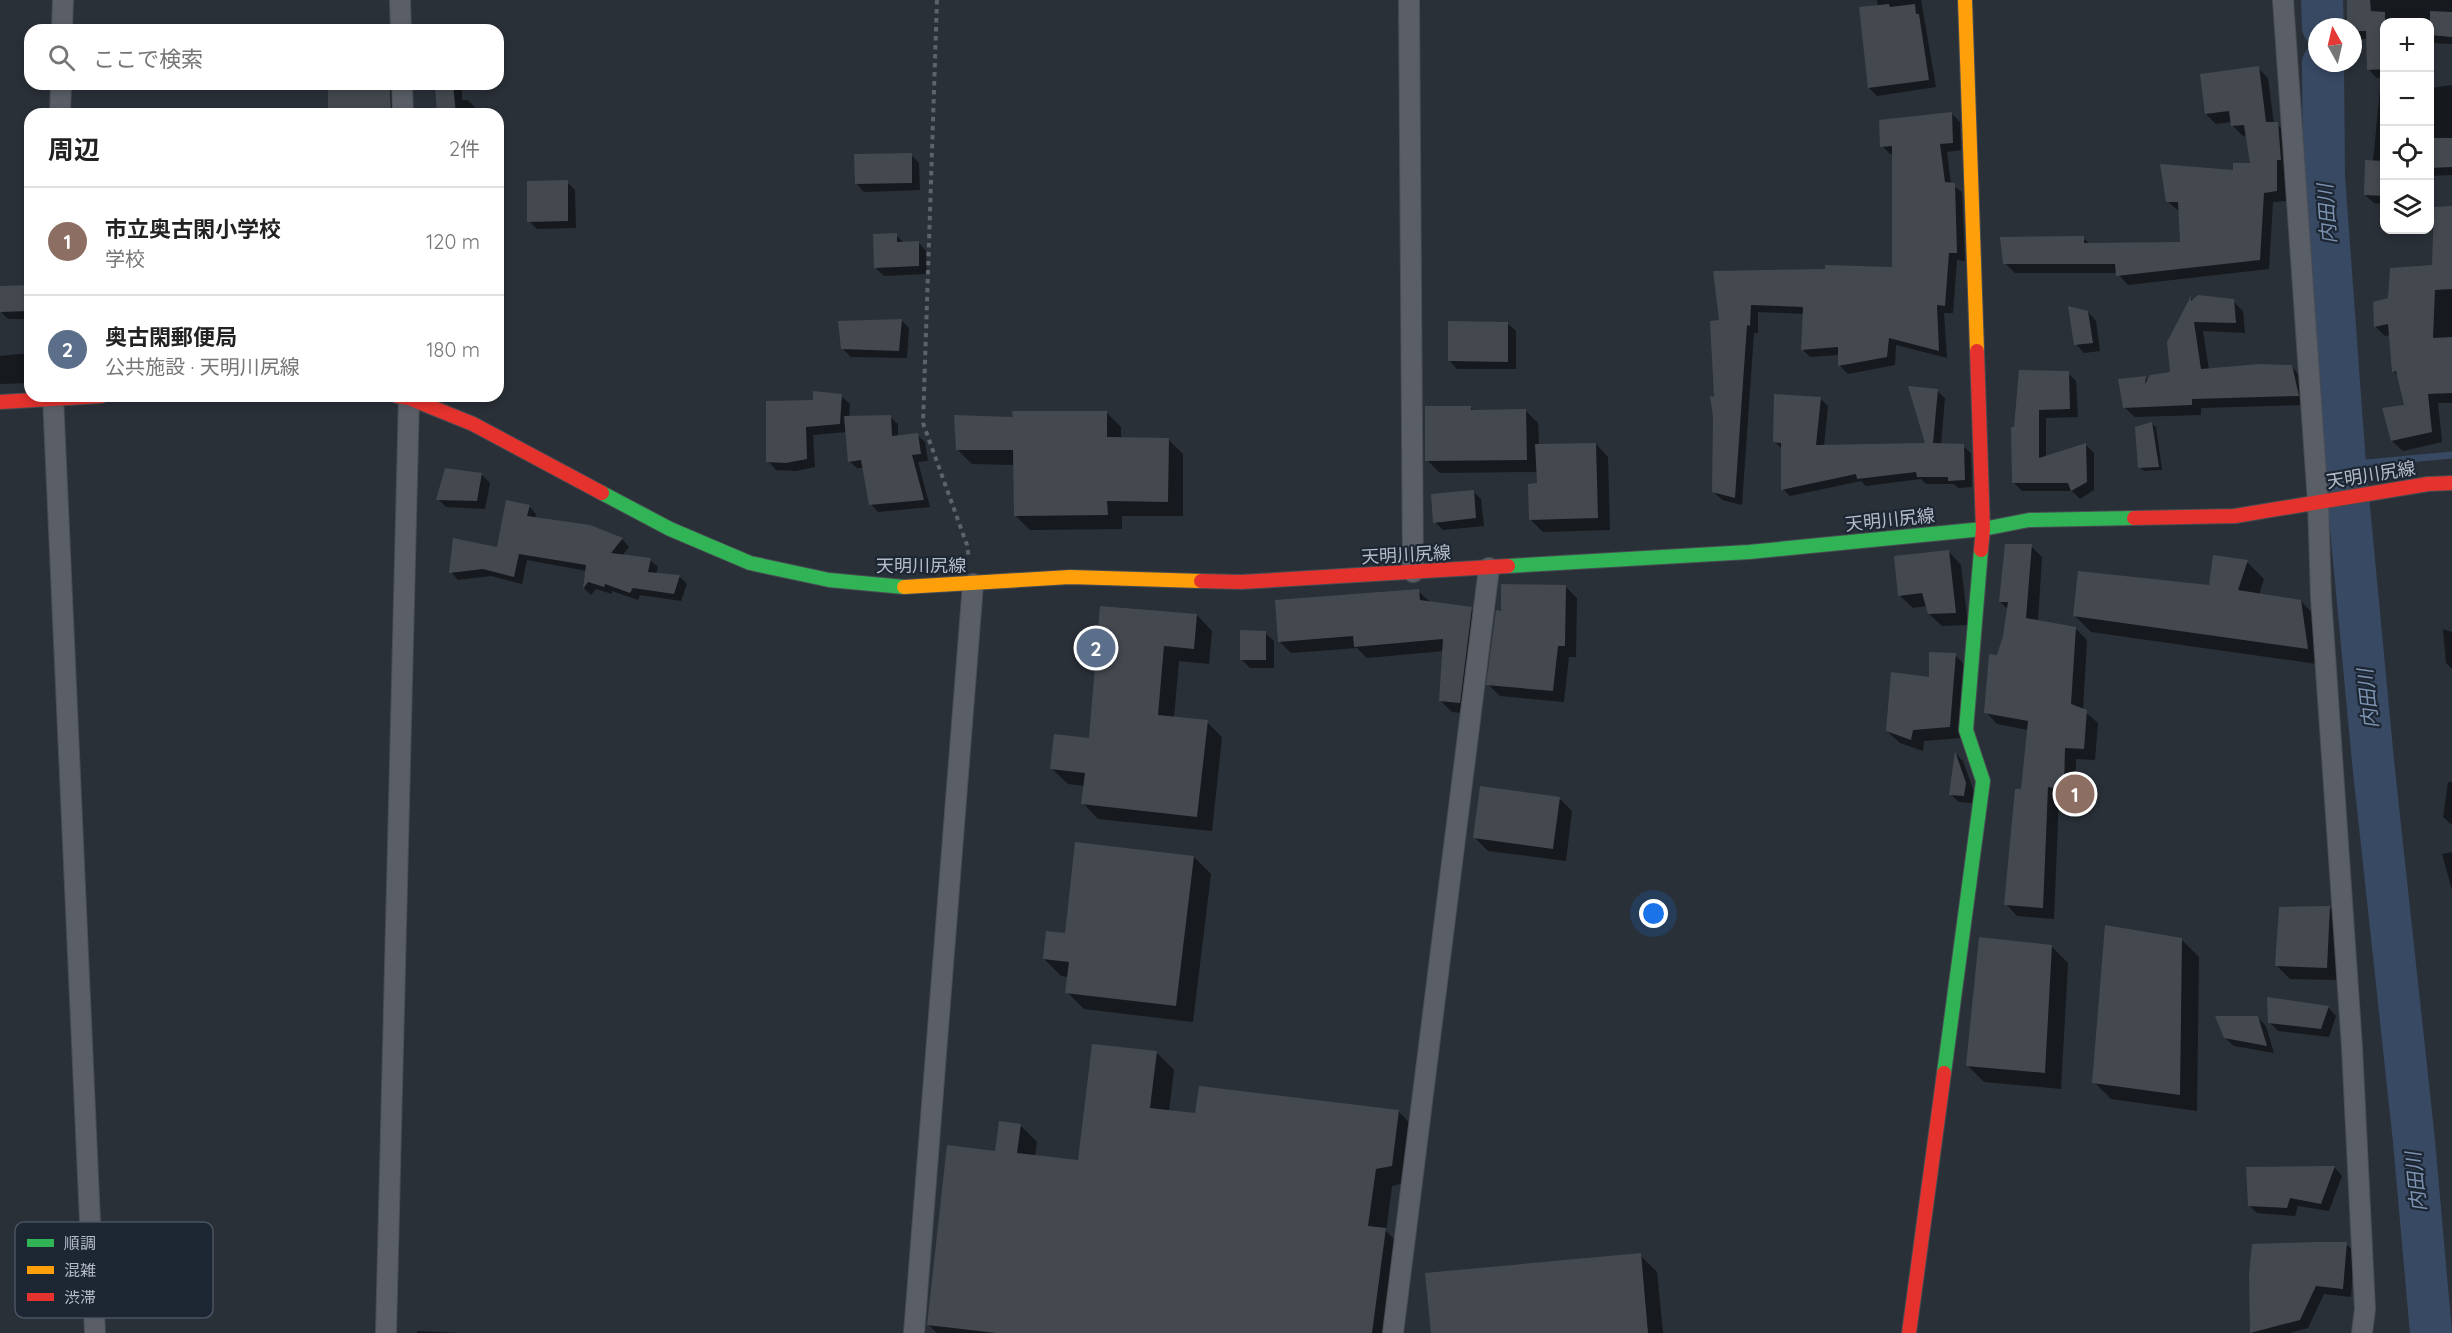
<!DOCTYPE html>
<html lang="ja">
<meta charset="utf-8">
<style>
body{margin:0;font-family:Quicksand,"Noto Sans JP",sans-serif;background:#f6f6f6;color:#222}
.controls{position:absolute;right:18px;top:18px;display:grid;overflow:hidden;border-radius:12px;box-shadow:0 3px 9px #0003}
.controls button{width:54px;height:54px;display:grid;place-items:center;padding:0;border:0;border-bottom:2px solid #e0e0e0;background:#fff;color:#222;font:30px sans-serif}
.compass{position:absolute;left:2308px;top:18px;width:54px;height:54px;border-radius:50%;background:#fff;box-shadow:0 3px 9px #0003;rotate:352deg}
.you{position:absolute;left:1654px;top:914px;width:21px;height:21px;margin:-15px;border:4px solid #fff;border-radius:50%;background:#1a73e8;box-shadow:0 0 0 9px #1a73e833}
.badge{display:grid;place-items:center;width:39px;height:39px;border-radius:50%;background:#848b96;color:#fff;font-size:20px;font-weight:700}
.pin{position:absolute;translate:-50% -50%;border:3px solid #fff;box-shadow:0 2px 6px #0006}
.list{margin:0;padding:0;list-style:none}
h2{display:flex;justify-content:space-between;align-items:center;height:78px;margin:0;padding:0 24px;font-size:26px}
h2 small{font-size:20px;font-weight:400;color:#767676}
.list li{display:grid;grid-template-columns:39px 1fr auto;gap:18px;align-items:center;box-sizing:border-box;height:108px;padding:0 24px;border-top:2px solid #e0e0e0}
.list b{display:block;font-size:22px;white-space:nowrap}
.list p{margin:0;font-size:20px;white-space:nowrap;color:#767676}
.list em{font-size:20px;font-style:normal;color:#767676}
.icon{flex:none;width:33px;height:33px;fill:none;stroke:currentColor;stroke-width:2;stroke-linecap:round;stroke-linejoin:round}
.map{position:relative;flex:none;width:2452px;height:1333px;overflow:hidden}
.search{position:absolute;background:#fff;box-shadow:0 3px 9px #0003;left:24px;top:24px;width:480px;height:66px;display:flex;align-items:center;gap:15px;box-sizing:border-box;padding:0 21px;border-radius:18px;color:#767676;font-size:22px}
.panel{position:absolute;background:#fff;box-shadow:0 3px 9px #0003;left:24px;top:108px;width:480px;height:294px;border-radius:18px}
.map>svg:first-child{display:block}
.shadow{fill:#0007}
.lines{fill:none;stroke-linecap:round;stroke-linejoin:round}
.stream{stroke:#384963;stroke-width:7}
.river{stroke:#384963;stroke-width:42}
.building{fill:#444950}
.street-casing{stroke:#484c53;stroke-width:22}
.fast-casing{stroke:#484c53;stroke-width:16}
.slow-casing{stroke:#484c53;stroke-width:16}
.jam-casing{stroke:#484c53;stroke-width:16}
.path{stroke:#5d636a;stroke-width:4;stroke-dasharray:4.5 4.5;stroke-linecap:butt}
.street{stroke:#5a5e66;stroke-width:20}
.fast{stroke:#30b455;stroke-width:14}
.slow{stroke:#ff9f0a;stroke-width:14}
.jam{stroke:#e5322d;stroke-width:14}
.labels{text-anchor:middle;stroke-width:4.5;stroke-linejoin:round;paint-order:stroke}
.street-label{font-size:18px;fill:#b4bcc9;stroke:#1d2633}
.water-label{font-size:20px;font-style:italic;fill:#7c92b1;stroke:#1d2633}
.key{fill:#1d2633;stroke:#4a5360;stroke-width:1.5}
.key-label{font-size:16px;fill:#b4bcc9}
</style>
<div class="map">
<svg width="2452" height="1333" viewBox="0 0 2452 1333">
<rect width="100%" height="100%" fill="#2a3038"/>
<g class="shadow">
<path d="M1877,0H1921L1936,87L1877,96L1869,88L1878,7Z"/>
<path d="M2348,0H2452V44L2430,43V22H2384V204L2374,203L2365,195L2373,162L2381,78H2377L2369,70L2367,39H2357L2353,35V27H2349Z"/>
<path d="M2258,68L2268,78L2274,124H2277L2287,134L2286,201L2273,202L2269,269L2128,285L2117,273H2015L2005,263L2083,238L2090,244L2182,243L2180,212L2167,201L2252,165L2247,135L2243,136L2233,126L2232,122L2216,124L2206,114Z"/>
<path d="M329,84H398L399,114H330Z"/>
<path d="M436,84H462V100H468L475,107L476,114H428L427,111L439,110Z"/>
<path d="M2452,85V175L2430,176V88Z"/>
<path d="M1952,114L1960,122L1961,150L1947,152L1951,184L1962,192L1965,261L1957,260L1953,313H1944L1947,358L1896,345L1895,365L1848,374L1840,366L1839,355L1810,357L1802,349L1804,314L1758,312V333H1754L1742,505L1722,500L1714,492L1720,321L1714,273L1893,269L1894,154H1890L1882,146Z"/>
<path d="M911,155L919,163L920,190L864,192L856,183Z"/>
<path d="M567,182L575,190L576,228L537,229L529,221Z"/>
<path d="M2452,207V403H2438L2442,442L2403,451L2392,441L2384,409L2405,406L2399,376L2393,371L2391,335L2385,336L2375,326L2389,300L2434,267Z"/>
<path d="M896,235L904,243L918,242L926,251L927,274L884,276L875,267Z"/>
<path d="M0,287H30V319H8L0,311Z"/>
<path d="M2191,298L2194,301H2233L2243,311L2245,333L2203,331L2209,370L2291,366L2301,377L2308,405L2201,408V415L2135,417L2124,407L2145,377L2149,381L2171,374L2168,342Z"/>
<path d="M2088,312L2096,321L2100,351L2084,353L2076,344Z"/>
<path d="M901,320L909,328L907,358L851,357L843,349Z"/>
<path d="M1507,323L1516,331V369H1457L1449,360Z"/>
<path d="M30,353V383L0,384V356Z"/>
<path d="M2068,373L2076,381L2078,417L2046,418V457L2086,445L2094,453V490L2080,499L2072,491H2022L2014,483L2016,428Z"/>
<path d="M1937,391L1945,398L1941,445L1963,446L1971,453L1972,487L1958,488L1954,484H1926L1921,479L1866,486L1861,481L1790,496L1783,489L1782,449L1775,442L1820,398L1828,406L1824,446L1927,444Z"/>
<path d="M841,396L850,404L849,417H890L898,424V436L917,435L925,442L928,461L918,462L930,507L878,512L871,504L864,468H857L849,461L847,432L813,435L815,467L796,471L776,470L768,461L814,401Z"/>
<path d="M1470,407L1474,411L1525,410L1538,423L1539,446L1596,444L1608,457L1610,530L1543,532L1530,519L1538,484V472L1440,473L1427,460Z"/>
<path d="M1106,412L1121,427V439H1168L1183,454V516H1122V529L1030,530L1015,515V465L972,464L957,449L1014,418Z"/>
<path d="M2152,424L2156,427L2162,470L2144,471L2140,468Z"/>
<path d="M446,470L482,475L490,483L485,509L446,507L438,499Z"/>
<path d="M1473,491L1481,499L1484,526L1443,530L1435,522Z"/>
<path d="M529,506L536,514L535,518L590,527L622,539L629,547L622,556L650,560L658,567L656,574L680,577L687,584L681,601L640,595L638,600L612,591V594L596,589L591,595L584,588L587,571L527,560L522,584L491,576L458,580L451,572L498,549Z"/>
<path d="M2031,546L2042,557L2038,621L2075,628L2087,640L2083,710L2098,723L2095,760L2076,759L2075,801L2059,797L2054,919L2017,916L2006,904L2022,791L2028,730L1997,724L1986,712L2009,610L2000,602Z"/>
<path d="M1949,552L1961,565L1968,625L1942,626L1929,614L1927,606L1913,608L1900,596Z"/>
<path d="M2247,562L2264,579L2259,595L2301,601L2318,619L2324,665L2091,632L2074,615L2210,587Z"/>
<path d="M1565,586L1577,598L1576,657H1569L1564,702L1500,696L1488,684L1502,613Z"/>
<path d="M1418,591L1430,602L1471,609L1483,620L1471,714L1452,712L1441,701L1444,651L1367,658L1357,648L1291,653L1280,642Z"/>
<path d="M1101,607L1197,615L1212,631L1209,664L1179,661L1174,718L1207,722L1222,737L1212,831L1098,819L1083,803L1085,786L1068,784L1052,769L1090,740Z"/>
<path d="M2443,629L2452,632V669L2446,663Z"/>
<path d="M1265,633L1274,641V668H1250L1242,660Z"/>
<path d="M1955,655L1967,667L1961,738L1924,741L1923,751L1900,743L1887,731L1931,679Z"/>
<path d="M1956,754L1963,761L1974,792L1972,803L1959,802L1950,794Z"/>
<path d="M2448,782H2452V825L2443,817Z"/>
<path d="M1560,799L1572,811L1566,861L1488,851L1475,838Z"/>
<path d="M2452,852V890L2442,854Z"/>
<path d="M1194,857L1211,874L1193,1022L1084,1009L1067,992L1068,977L1061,976L1044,959L1066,934Z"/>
<path d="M2330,908L2342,920L2339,980L2290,979L2277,966Z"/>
<path d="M2182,940L2199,957L2197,1111L2111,1099L2094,1082Z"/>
<path d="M2051,946L2068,963L2061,1089L1984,1082L1967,1065Z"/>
<path d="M2328,1007L2336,1016L2329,1037L2278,1031L2269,1022Z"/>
<path d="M2257,1017L2266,1026L2274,1053L2234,1046L2225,1038Z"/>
<path d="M1157,1053L1174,1070L1169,1111L1197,1115L1398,1111L1415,1128L1408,1182L1392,1186L1386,1231L1402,1247L1391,1333H937L928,1324L996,1153L1020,1125L1037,1142L1035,1156L1080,1162Z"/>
<path d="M2334,1167L2342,1176L2329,1211L2298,1206L2295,1216L2257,1213L2249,1205Z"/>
<path d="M2346,1244L2354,1252L2351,1297L2324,1294L2308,1328L2290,1333H2252L2251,1275Z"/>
<path d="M1640,1255L1657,1272L1663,1333H1432Z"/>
<path d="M417,1331L460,1333H417Z"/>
</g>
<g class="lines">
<path class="stream" d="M2345,465L2452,455"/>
<g class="river">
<path d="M2322,0L2323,27"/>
<path d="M2323,63L2324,176L2345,465L2373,761L2414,1141L2431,1333"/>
</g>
</g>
<g class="building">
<path d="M2347,0H2370L2371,11L2385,12V69L2367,70L2366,31H2353V27H2347Z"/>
<path d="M1889,4L1890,7L1915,4L1916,14H1919L1929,80L1868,88L1859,7Z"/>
<path d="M2430,11L2452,12V37L2430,35Z"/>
<path d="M2259,66L2266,122H2278L2281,160H2277V191L2264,193L2260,260L2116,276L2115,264H2003L2000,237L2084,236V243L2180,242L2178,202H2166L2160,164L2233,170V163H2250L2244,125L2231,126L2229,111L2205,114L2200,74Z"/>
<path d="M328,84H390L391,114H328Z"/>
<path d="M453,84L456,114H437L435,86Z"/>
<path d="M1952,112L1953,143L1940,144L1945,182L1955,183L1957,253H1949L1945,306L1937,305L1939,351L1889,338L1887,357L1838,366V347L1801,350L1803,307L1751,305L1750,326L1747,325L1735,498L1712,492L1713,417L1710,396L1714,397L1710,321L1719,320L1713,271L1825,269V265L1892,267V146L1880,147L1879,120Z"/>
<path d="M2430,138H2452V167L2430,168Z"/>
<path d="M912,153V183L855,184L854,154Z"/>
<path d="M2365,160L2385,161V196L2364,195Z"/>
<path d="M568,180V221L527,222V181Z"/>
<path d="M2452,206V289L2435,290L2433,338L2452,337V393L2428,394L2432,432L2391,441L2382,408L2404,405L2396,371L2392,372L2388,324L2374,327L2373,302L2388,298L2390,268L2432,265L2434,207Z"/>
<path d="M897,233V242L919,241V266L874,268L873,234Z"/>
<path d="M30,285V311L0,312V286Z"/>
<path d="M2198,295L2234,299L2236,323L2194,322L2201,369L2259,364L2292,365L2299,396L2192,399V405L2123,408L2118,379L2146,376L2145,384L2150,375L2170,372L2167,342L2191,296V301Z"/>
<path d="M2068,306L2088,311L2093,343L2074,345Z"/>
<path d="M902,319L899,351L841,349L838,321Z"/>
<path d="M1448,321L1508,322V362L1448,361Z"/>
<path d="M2019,370L2069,371L2070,409L2039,410V458L2086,443L2087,482L2071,491L2068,483H2012L2011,427H2014Z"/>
<path d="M1908,386L1938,389L1933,443L1964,444L1965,480L1948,481V477H1917L1916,472L1857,479L1856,474L1781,490V443L1773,442L1774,394L1821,397L1816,445L1925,443Z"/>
<path d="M813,391L842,394L840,424L806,427L807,459L786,463L766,462V401L813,400Z"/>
<path d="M1425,406H1471V410L1526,409L1527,460L1425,461Z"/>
<path d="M1012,411H1107V437L1169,438L1168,502L1107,501L1108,515L1014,516L1013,450H956L954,415L1013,417Z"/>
<path d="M891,415L892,436L918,433L921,454L912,455L924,500L869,505L861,460L848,462L844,416Z"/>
<path d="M2152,422L2159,467L2138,468L2135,427Z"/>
<path d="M1596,443L1598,518L1529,520L1528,484L1537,483L1535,444Z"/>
<path d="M445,468L482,473L477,501L436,500Z"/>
<path d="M1474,490L1476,518L1433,523L1431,494Z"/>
<path d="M506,500L530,505L527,516L590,525L623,538L611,553L651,558L648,572L680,575L674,594L633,588L630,593L605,584L604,587L588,582L583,589L586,565L519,554L514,577L483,569L449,573L453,538L497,547Z"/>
<path d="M2005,544H2032L2026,618L2076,627L2071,704L2087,710L2084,749L2065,748L2064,790L2048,787L2043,908L2004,905L2015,789H2021L2028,721L1984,713L1989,654L1997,655L2003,636L2008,602H1999Z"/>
<path d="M1949,550L1956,613L1928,614L1922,593L1898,596L1894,556Z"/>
<path d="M2213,555L2248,560L2238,590L2301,600L2308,649L2073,616L2078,571L2209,585Z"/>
<path d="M1501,584L1566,585L1565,646H1558L1553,691L1486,685L1496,610L1501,611Z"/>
<path d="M1419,589L1420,600L1472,607L1460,703L1439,701L1443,639L1354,647L1353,636L1278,642L1275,600Z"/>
<path d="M1100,606L1197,614L1194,649L1164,646L1158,715L1208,720L1197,817L1081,804L1085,773L1050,769L1054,734L1089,738Z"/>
<path d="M1240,630L1266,631V660H1240Z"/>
<path d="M1929,652L1956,653L1950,727L1913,730L1911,740L1886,731L1891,672L1929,677Z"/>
<path d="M1955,751L1966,783L1964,796L1949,795Z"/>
<path d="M1480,786L1560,797L1553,849L1473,838Z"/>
<path d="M1075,842L1194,856L1176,1006L1065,993L1069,962L1043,959L1046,931L1065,933Z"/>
<path d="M2330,906L2327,968L2275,966L2279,907Z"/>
<path d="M2105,925L2182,938L2180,1095L2092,1083Z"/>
<path d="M1979,937L2052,945L2045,1073L1966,1066Z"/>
<path d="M2267,997L2329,1006L2321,1029L2268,1023Z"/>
<path d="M2215,1016H2258L2267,1046L2224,1038Z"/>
<path d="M1092,1044L1157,1051L1150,1108L1195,1113L1199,1086L1399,1110L1392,1166L1376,1169L1368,1226L1386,1228L1372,1333H996L927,1325L947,1145L995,1151L999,1121L1021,1124L1017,1153L1078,1160Z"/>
<path d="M2335,1166L2321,1204L2290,1198L2287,1208L2248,1206L2246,1167Z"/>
<path d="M2315,1242H2347L2343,1289L2316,1286L2300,1320L2250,1333L2249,1275L2252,1244Z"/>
<path d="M1641,1253L1648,1333H1431L1425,1273Z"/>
</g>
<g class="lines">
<defs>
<g id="street">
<path d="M400,0L401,30"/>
<path d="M1409,0L1413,572"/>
<path d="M2283,0L2318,502L2321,597L2352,1047L2365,1309L2362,1333"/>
<path d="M62,30L63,0"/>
<path d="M402,84L403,114"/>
<path d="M60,114L61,84"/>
<path d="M53,396L95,1333"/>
<path d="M386,1333L409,396"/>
<path d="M914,1333L973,584"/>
<path d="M1393,1333L1489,568"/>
</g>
<g id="fast">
<path d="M602,493L670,529L750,563L829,580L904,587"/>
<path d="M1508,566L1749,552L1983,529L2029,520L2134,518"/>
<path d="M1944,1073L1983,781L1966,730L1981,550"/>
</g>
<g id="slow">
<path d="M1965,0L1977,351"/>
<path d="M904,587L1070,577L1201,581"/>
</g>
<g id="jam">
<path d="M1977,351L1983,529L1981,550"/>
<path d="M397,396L409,398L473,424L602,493"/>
<path d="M0,402L101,396"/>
<path d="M2134,518L2235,516L2428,484L2452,483"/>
<path d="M1201,581L1241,582L1508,566"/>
<path d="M1909,1333L1944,1073"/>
</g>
</defs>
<use href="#street" class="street-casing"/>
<use href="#fast" class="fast-casing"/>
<use href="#slow" class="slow-casing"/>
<use href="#jam" class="jam-casing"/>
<path class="path" d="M937,0L923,423L967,545L969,559"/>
<use href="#street" class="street"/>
<use href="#fast" class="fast"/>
<use href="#slow" class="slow"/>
<use href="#jam" class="jam"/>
</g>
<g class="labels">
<g class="street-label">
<text transform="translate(2371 475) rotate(-9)" y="6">天明川尻線</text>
<text transform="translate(1890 520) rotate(-6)" y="6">天明川尻線</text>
<text transform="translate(1406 555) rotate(-3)" y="6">天明川尻線</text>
<text x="921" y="572">天明川尻線</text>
</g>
<g class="water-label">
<text transform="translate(2327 214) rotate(-94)" y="7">内田川</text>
<text transform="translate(2368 699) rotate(-96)" y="7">内田川</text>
<text transform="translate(2416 1182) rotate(-96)" y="7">内田川</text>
</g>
</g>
<rect x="15" y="1222" width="198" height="96" rx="9" class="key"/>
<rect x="27" y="1239" width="27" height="8" fill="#30b455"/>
<rect x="27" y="1266" width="27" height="8" fill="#ff9f0a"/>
<rect x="27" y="1293" width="27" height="8" fill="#e5322d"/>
<g class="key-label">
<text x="64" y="1249">順調</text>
<text x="64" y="1276">混雑</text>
<text x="64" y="1303">渋滞</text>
</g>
</svg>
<div class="controls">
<button>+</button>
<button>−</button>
<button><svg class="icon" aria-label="locate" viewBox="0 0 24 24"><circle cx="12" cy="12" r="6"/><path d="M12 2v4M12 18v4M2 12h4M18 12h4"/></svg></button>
<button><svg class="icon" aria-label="layers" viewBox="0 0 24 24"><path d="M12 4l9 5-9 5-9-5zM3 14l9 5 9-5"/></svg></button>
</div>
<svg class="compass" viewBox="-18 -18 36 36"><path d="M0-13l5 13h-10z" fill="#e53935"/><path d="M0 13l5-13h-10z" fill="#767676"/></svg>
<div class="you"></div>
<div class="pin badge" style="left:2075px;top:794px;background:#8d6e63">1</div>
<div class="pin badge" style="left:1096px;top:648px;background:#5c6f8a">2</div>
<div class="search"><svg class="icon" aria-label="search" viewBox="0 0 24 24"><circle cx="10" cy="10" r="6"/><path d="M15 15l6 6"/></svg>ここで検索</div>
<section class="panel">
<h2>周辺<small>2件</small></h2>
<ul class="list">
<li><span class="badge" style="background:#8d6e63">1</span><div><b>市立奥古閑小学校</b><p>学校</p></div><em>120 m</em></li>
<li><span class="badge" style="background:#5c6f8a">2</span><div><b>奥古閑郵便局</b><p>公共施設 · 天明川尻線</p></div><em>180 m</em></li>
</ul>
</section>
</div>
